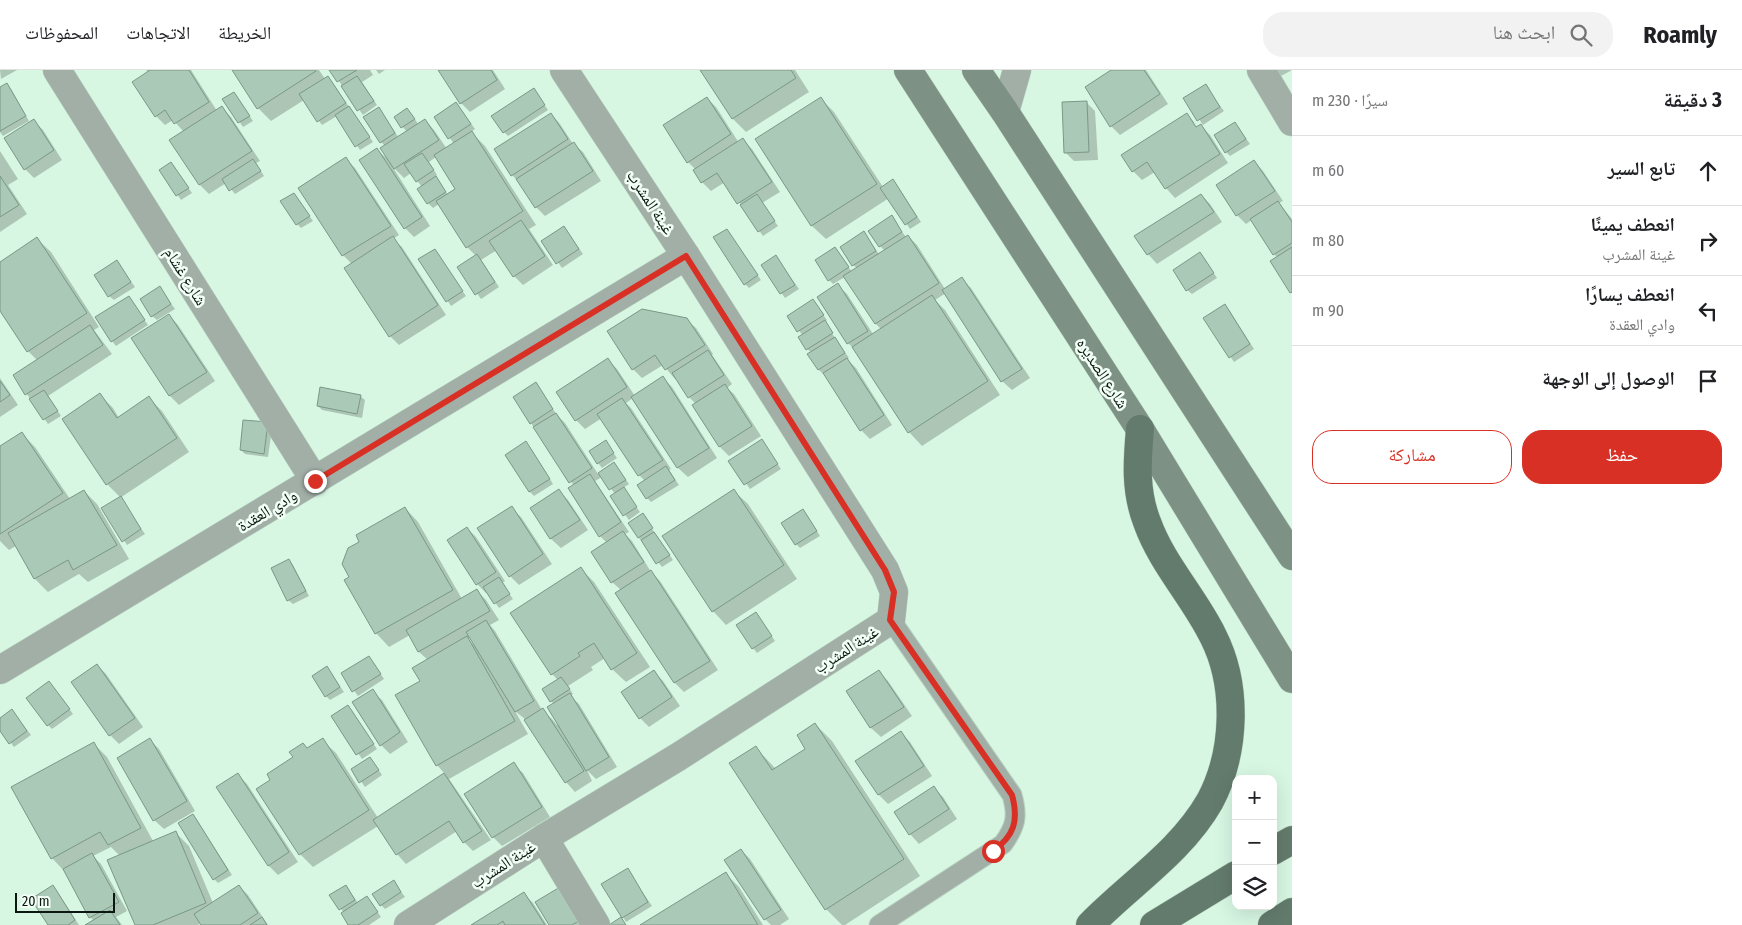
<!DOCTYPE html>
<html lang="ar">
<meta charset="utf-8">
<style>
body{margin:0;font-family:"Fira Sans Condensed","Noto Naskh Arabic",sans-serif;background:#f2f2f2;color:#202124;direction:rtl}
.controls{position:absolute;right:15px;bottom:15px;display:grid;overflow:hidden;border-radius:10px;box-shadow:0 5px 20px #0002}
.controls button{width:45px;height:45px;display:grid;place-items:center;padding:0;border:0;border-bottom:1px solid #e0e0e0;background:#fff;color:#202124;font:25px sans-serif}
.scale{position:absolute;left:15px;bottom:12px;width:100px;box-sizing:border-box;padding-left:5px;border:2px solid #0c1711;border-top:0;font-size:14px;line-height:18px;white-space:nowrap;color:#0c1711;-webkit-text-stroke:4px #f2fff7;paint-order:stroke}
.stop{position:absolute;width:15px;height:15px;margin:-11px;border:4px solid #d93025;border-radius:50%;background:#fff}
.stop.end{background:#d93025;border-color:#fff;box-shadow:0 1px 5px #0008}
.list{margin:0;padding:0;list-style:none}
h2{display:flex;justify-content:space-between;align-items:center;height:65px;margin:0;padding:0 20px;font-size:21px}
h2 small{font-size:16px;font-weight:400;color:#757577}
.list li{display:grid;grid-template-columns:32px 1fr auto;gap:15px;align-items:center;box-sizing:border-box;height:70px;padding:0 20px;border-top:1px solid #e0e0e0}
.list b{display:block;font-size:19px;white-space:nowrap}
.list p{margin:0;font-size:16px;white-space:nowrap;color:#757577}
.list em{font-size:16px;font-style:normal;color:#757577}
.actions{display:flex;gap:10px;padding:15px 20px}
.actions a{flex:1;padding:11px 0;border:1px solid #d93025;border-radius:20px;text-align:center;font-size:18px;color:#d93025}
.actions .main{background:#d93025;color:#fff}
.icon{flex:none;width:28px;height:28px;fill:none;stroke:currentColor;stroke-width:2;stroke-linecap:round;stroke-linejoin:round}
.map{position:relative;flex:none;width:1292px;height:855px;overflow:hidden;direction:ltr}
header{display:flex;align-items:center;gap:30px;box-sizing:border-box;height:70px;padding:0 25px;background:#fff;border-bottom:1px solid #e0e0e0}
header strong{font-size:24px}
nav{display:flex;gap:28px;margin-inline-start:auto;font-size:18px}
.search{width:350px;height:45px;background:#f2f2f2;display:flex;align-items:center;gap:12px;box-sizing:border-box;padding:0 18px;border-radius:20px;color:#757577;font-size:19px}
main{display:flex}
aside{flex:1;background:#fff}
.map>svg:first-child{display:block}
.shadow{fill:#0003;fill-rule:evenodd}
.building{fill:#aac9b6;stroke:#7b9886}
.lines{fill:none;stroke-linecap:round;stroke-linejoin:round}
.service-casing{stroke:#b7d3c1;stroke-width:21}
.minor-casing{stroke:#b7d3c1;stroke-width:29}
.secondary-casing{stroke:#b7d3c1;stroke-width:29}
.primary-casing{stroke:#b7d3c1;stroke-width:29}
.service{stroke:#a2afa7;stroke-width:19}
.minor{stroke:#a2afa7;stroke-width:28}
.secondary{stroke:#7d9184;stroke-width:28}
.primary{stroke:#637b6c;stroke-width:28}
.route{stroke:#d93025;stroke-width:6}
.labels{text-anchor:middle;stroke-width:5;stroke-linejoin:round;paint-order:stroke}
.street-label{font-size:16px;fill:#0c1711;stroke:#f2fff7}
</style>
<header>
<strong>Roamly</strong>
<div class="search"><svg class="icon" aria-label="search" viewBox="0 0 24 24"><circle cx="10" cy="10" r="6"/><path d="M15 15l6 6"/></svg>ابحث هنا</div>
<nav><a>الخريطة</a><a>الاتجاهات</a><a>المحفوظات</a></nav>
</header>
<main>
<aside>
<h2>3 دقيقة<small>سيرًا · 230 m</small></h2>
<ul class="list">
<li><svg class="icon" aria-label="ahead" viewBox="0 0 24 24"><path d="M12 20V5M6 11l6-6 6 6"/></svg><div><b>تابع السير</b></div><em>60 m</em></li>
<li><svg class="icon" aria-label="right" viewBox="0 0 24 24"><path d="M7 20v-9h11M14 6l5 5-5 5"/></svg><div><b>انعطف يمينًا</b><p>غينة المشرب</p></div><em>80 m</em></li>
<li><svg class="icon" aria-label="left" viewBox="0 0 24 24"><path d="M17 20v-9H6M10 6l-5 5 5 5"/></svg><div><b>انعطف يسارًا</b><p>وادي العقدة</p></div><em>90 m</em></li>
<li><svg class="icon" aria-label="arrive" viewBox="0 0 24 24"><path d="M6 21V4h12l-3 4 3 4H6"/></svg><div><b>الوصول إلى الوجهة</b></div></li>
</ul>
<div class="actions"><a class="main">حفظ</a><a>مشاركة</a></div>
</aside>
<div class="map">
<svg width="1292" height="855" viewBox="0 0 1292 855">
<rect width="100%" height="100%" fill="#d7f7e3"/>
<g class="shadow">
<path d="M0,0H17L1,9Z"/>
<path d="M146,0H191L217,41L222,38L231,47L260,91L256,93L264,106L235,124L226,113L209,124L200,115L184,62L173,50L165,55L156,46L149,3Z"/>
<path d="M233,0H319L325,9L328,7L332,12L373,72L360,80L337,46L322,55L304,30L271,51L258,38Z"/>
<path d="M331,0H370L373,5L362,12L377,35L363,45Z"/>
<path d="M376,0H385L379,4Z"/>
<path d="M439,0H493L505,19L470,42L461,33Z"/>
<path d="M701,0H795L809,22L746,62L733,49Z"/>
<path d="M1114,0H1146L1168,34L1120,65L1111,56Z"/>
<path d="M1276,0H1292L1281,6Z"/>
<path d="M6,15L11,19L29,51L3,66L0,62V19Z"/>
<path d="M1205,16L1224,41L1203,55L1185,29Z"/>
<path d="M534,20L548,40L508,66L504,62Z"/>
<path d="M234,23L253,51L243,57L224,29Z"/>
<path d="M707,28L716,37L739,73L743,70L752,79L780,122L762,133L778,156L763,166L725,112L711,121L702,112L696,100L688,92Z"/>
<path d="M821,29L834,42L883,117L897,115L921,152L910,159L889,128L826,169L812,156L757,70Z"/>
<path d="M1086,32L1095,41L1098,90L1074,91L1065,82Z"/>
<path d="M456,33L475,59L471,62L485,76L536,155L529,159L553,195L523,215L514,206L497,180L481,190L499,217L481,229L458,197L476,186L467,177L439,134L433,138L428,133L419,119L422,117L411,103L404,108L392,96L430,156L414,167L405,158L377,80L390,91L385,76L381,72L379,39L399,68L407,62L395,48L411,44L419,55L425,50L434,60L447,79L454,74L435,47ZM436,87L457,119L448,125L435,107L437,105L429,92Z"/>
<path d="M551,44L560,54L573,74L583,82L601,111L545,146L536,137L521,114L512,105Z"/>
<path d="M1187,44L1198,57L1201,56L1210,65L1228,93L1175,128L1166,118L1155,102L1142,110L1133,101ZM1192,53H1195L1201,62L1199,63Z"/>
<path d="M34,51L43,60L62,90L34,108L25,99Z"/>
<path d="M1235,53L1250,74L1230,86L1226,82Z"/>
<path d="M0,81L18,109L8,115L27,144L0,162Z"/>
<path d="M346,89L355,98L399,165L393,169L402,177L446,245L399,275L390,266L352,194L343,185L300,118Z"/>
<path d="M1254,91L1263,101L1283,131L1279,133L1292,149V223L1271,192L1277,188L1252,150L1246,154L1237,145Z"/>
<path d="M171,93L192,123L181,130L161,100Z"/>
<path d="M294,124L313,151L301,158L297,154Z"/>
<path d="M1201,125L1210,134L1222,152L1157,194L1148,184L1136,167Z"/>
<path d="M891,147L906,167L908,166L917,175L945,219L962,209L971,218L1030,308L1012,320L1002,311L946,223L935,230L945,240L1000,325L922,376L909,362L856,281L848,273L837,215L847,224L873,264L881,259L876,254L845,207L833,214L829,210L835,178L852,202L857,198L853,195L864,163L879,184L885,181L880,176Z"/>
<path d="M564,157L583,184L562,198L543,171Z"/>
<path d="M727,160L761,210L749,218L745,214Z"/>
<path d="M37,169L51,182L99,257L94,260L112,284L48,326L61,346L48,354L14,306L38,291L28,281L0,238V193Z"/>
<path d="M434,180L466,226L451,236L420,189Z"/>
<path d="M776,187L799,219L785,228L762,196Z"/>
<path d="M1204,188L1217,208L1192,224L1187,220Z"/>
<path d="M117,192L135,217L114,230L109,226Z"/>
<path d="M160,218L175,239L157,250L152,246Z"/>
<path d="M128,227L148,255L116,276L112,271Z"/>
<path d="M813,231L827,250L824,252L849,288L847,289L856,298L892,355L870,369L861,360L825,303L823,304L819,300L809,285L812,283L807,279L803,266L788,246Z"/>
<path d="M1229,240L1254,279L1234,292L1205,248Z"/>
<path d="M169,245L178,255L215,311L179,335L170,326L133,269Z"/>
<path d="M686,249L696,258L713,284L712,285L732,314L727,318L734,324L761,366L729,386L720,377L693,336L696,334L689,327L677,308L675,309L663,295L642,308L633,299Z"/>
<path d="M608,290L617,299L635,326L663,308L672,317L717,388L688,407L678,398L633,328L626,333L631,338L671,399L669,400L679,415L651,432L647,428L645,411L639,405L602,348L585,359L576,350Z"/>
<path d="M0,308L18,335L0,347Z"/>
<path d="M536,314L557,345L565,353L598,404L614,393L629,414L623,418L640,442L629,450L612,427L615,424L602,407L595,411L629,462L625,464L632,471L651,502L660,511L718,600L684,622L675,613L617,523L621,520L612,512L607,473L600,466L574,416L531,353Z"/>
<path d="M100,325L113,338L119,348L149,328L162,341L189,382L120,428L145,464L127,475L103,439L121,428L107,414L63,349Z"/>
<path d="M360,326L365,330L362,348L322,340L318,336Z"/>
<path d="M244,351L272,358L268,387L245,384L241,380Z"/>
<path d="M22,364L35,377L70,429L84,421L97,434L129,489L88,512L79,504L48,522L35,509L16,476L9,480L0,471V378Z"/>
<path d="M762,371L781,399L750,419L730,391Z"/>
<path d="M606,372L617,388L602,398L598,393Z"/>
<path d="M530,377L553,414L534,426L530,422Z"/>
<path d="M559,421L568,430L588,460L561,478L551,469L532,439Z"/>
<path d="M734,421L748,434L797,509L726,555L713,541Z"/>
<path d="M405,438L418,452L462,529L477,521L486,530L499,550L490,555L495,561L542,640L552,649L557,655L559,654L554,634L551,631L558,610L552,604L581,499L594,512L650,597L626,612L612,599L605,588L591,597L593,600L568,616L573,624L570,626L579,634L617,697L596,709L587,700L592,711L575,722L566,712L526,650L515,641L528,664L449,709L491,770L473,781L464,772L457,761L406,794L397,784L378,756L313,797L300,784L272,710L295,688L322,670L336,683L378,748L445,704L437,695L422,612L428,590L419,582L410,565L389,577L376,563L351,508L361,472ZM470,567L475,576L467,569Z"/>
<path d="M511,438L521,447L552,494L519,515L510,506Z"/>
<path d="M643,445L673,490L662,497L639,468Z"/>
<path d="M807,445L820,466L800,478L796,474Z"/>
<path d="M467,458L476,467L505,511L502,513L513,529L499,538L488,522L486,523L477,514Z"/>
<path d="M289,490L293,495L309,526L293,534L288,530Z"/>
<path d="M760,548L775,571L757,583L753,578Z"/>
<path d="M373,592L384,609L358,626L342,604Z"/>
<path d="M97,595L106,604L143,657L119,674L110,665Z"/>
<path d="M327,598L344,622L330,630L326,626Z"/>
<path d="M654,602L663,611L680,636L649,657L640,648Z"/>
<path d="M879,602L888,611L912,646L881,667L871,658L848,622Z"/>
<path d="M53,617L73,644L52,659L48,655Z"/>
<path d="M372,621L382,630L408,672L390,684L381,675Z"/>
<path d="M348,636L377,679L362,689L332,646Z"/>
<path d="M12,641L31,665L14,677L0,659V649Z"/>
<path d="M815,654L832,671L920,806L845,855H842L826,839L756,678L776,699L807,679Z"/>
<path d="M901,663L910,672L932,706L888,734L879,725L857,691Z"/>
<path d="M150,670L159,679L195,741L164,759L154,750Z"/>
<path d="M94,674L107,687L153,771L175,762L189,776L213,833L239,816L248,825L268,855H203L202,853L198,855H136L120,786L111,777L93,786L101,794L127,841L116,847L122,855H87L94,851L90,847L65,802L52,788Z"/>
<path d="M374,693L382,705L365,717L353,700Z"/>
<path d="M513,694L523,703L550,747L502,776L493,767Z"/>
<path d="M238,705L247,714L298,792L278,805L269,796Z"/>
<path d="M934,718L943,727L957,749L919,774L910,764Z"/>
<path d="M193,745L197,750L232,805L218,813L214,809Z"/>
<path d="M741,780L750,789L789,849L780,855H771L765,849Z"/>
<path d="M627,800L652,836L626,852L603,814Z"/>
<path d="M726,804L739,817L763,855H642Z"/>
<path d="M394,812L405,827L385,839L381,835Z"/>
<path d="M346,816L358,833L371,832L381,847L369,855H350L344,843L331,825Z"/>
<path d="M57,821L79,855H50Z"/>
<path d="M524,824L533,833L547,855H474Z"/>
<path d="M574,825L593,855H551Z"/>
</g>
<g class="building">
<path d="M150,0H189L209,32L174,54L165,40L155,47L132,12Z"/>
<path d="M232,0H316V1L257,39Z"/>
<path d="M329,0H357L337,12Z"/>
<path d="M438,0H491L497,10L460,34Z"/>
<path d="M700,0H791L796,8L732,49Z"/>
<path d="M1111,0H1144L1160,24L1110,57L1085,17Z"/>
<path d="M328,6L346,33L317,52L299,24Z"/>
<path d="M357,6L374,31L357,41L341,16Z"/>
<path d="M7,13L26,46L0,61V17Z"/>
<path d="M1206,14L1220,37L1197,51L1183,28Z"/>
<path d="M534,18L545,35L503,63L491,46Z"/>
<path d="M234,22L250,46L238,53L222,29Z"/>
<path d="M707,27L731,64L687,93L663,55Z"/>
<path d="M821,27L877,114L811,156L755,69Z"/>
<path d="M1087,31L1089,82L1064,83L1062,32Z"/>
<path d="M456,32L471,54L448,69L434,47Z"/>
<path d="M222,36L252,81L199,115L169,70Z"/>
<path d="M349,36L370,67L355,77L335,45Z"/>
<path d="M379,37L395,63L380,73L363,47Z"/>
<path d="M407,38L415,49L401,58L394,47Z"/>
<path d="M551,43L568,69L511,106L494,79Z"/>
<path d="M1187,43L1196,57L1201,54L1220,84L1165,119L1147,92L1132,102L1121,85Z"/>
<path d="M34,49L54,80L24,100L4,68Z"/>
<path d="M425,49L439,70L394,99L380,78Z"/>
<path d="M1235,52L1246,69L1225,83L1214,65Z"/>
<path d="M472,61L523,141L466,178L436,131L455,119L434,85Z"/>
<path d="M743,68L772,112L737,134L717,103L701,113L693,100Z"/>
<path d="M574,72L593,101L535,138L516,109Z"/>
<path d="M377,78L422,147L404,159L359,90Z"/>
<path d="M422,83L434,100L416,112L404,94Z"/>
<path d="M346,87L391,156L342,186L298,118Z"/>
<path d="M253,89L261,101L229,121L222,109Z"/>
<path d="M1254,90L1275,121L1236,146L1216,115Z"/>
<path d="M171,92L189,118L176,126L159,100Z"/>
<path d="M0,106L19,135L0,147Z"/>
<path d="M436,106L446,122L427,134L417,119Z"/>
<path d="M893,109L917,147L905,155L880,118Z"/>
<path d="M294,123L310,146L296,155L280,131Z"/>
<path d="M757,124L775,151L758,162L740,135Z"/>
<path d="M1201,124L1214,142L1147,185L1134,166Z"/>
<path d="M1278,131L1292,152V173L1273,185L1250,149Z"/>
<path d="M892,145L902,162L879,177L868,161Z"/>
<path d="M521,150L545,186L513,207L489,171Z"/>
<path d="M564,156L579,179L556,194L541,171Z"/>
<path d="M727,159L758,205L744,215L713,167Z"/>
<path d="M864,161L876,181L852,196L840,177Z"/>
<path d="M908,165L939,213L875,254L843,206Z"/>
<path d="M393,166L438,235L389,267L344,198Z"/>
<path d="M37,167L87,243L27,282L0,241V192Z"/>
<path d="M835,177L849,197L828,211L815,190Z"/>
<path d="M1292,177V222L1290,223L1270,191Z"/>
<path d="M435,179L463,221L446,232L418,189Z"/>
<path d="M1200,182L1214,203L1186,221L1173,200Z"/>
<path d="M477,184L495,212L475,225L457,197Z"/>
<path d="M776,185L795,215L780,224L761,195Z"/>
<path d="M117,190L131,212L108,227L94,205Z"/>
<path d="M962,207L1022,299L1001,312L942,220Z"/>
<path d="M838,213L868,261L847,274L817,227Z"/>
<path d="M160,216L171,234L151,247L140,229Z"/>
<path d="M932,225L988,311L908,363L852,277Z"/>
<path d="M129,226L145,250L111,272L95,247Z"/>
<path d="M813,229L824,245L797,262L787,246Z"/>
<path d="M1225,234L1250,274L1229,288L1203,248Z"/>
<path d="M642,239L687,248L705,275L665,300L655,285L632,300L607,261Z"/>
<path d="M169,244L207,302L169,326L131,268Z"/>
<path d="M825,250L833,263L806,280L798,267Z"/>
<path d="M90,255L103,275L25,325L13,305Z"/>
<path d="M835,267L845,283L818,300L807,284Z"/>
<path d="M708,280L724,305L688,328L672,303Z"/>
<path d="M608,288L627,317L575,351L556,322Z"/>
<path d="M847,288L884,345L860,361L823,303Z"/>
<path d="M663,306L709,378L677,398L631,327Z"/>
<path d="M0,311L10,325L0,332Z"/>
<path d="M536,312L553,339L530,354L513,327Z"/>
<path d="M725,314L752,356L719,377L692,335Z"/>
<path d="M320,317L361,325L357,344L317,336Z"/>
<path d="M44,320L58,341L43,350L29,329Z"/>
<path d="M100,323L117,348L149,326L177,368L106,415L62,349Z"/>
<path d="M622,328L663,390L638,406L597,344Z"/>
<path d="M556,343L592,398L569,413L533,357Z"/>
<path d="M243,350L268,352L264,384L240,380Z"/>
<path d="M22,362L63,423L0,464V376Z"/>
<path d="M762,369L778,394L744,415L728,391Z"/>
<path d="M606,370L614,383L597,394L589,381Z"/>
<path d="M526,371L550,409L529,422L505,385Z"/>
<path d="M614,392L626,410L609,420L598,403Z"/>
<path d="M666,396L675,410L646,429L637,415Z"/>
<path d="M590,404L621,452L599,467L568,418Z"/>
<path d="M624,417L637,437L623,446L610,426Z"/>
<path d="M559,419L580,450L550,469L530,438Z"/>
<path d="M734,419L784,495L712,542L662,466Z"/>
<path d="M84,420L117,475L73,500L68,490L34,509L8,463Z"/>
<path d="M121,426L141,459L122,472L101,438Z"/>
<path d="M512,436L543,484L509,507L477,458Z"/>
<path d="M405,437L453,520L375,564L344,510L349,507L342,494L348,478L359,472L356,465Z"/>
<path d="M803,439L817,461L795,475L781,453Z"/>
<path d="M643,443L653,458L638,468L628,453Z"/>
<path d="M467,457L496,502L476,515L447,470Z"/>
<path d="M623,461L644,492L611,513L591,482Z"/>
<path d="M654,462L670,485L656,494L641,470Z"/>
<path d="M289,489L306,521L287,531L271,498Z"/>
<path d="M581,497L637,583L611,600L594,573L578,583L580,586L551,605L510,543Z"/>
<path d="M651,500L710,591L674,613L615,523Z"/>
<path d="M499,507L510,524L494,534L483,517Z"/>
<path d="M477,519L490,541L418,582L406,560Z"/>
<path d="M756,542L772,566L752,579L736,555Z"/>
<path d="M486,550L534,631L515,642L466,562Z"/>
<path d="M467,566L515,651L436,696L395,625L420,611L412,598Z"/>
<path d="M369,586L381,604L352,622L341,603Z"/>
<path d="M97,594L135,648L109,666L71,612Z"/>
<path d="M327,596L340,617L325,627L312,606Z"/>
<path d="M654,600L672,627L639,649L621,622Z"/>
<path d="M879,600L904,637L870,658L846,621Z"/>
<path d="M561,607L570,619L550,632L542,619Z"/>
<path d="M49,611L70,639L47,656L26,628Z"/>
<path d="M373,619L400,662L380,676L352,632Z"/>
<path d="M570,623L609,687L586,701L547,637Z"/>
<path d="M348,635L374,674L356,685L331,646Z"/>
<path d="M543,638L584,701L565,713L524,650Z"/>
<path d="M12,639L27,661L9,674L0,661V648Z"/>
<path d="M815,653L904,789L825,840L729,693L756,676L772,700L805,679L797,665Z"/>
<path d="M901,661L924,696L878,725L855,691Z"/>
<path d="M150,668L187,731L153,751L117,688Z"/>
<path d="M323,668L369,740L299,785L256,719L270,710L267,704L293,687L289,682L303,673L307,678Z"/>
<path d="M94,672L141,758L108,775L100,762L51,789L11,717Z"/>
<path d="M370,687L379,700L359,713L351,699Z"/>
<path d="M514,692L542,737L492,768L464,724Z"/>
<path d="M238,703L289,782L268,796L216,717Z"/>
<path d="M444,703L482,761L463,773L449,751L396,785L373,750Z"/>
<path d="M934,716L949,739L909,765L894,742Z"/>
<path d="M193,744L228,800L213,810L178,753Z"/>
<path d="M176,761L206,833L153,855H135L107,790Z"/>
<path d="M741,779L781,840L764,850L724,790Z"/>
<path d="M92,783L119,832L89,848L63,799Z"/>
<path d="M628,798L648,832L622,848L601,814Z"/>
<path d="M726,802L758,855H640Z"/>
<path d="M394,810L401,822L380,836L372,824Z"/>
<path d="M565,814L585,847L572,855H549L535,832Z"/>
<path d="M53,815L75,850L68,855H48L31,829Z"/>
<path d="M239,815L258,843L240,855H201L194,844Z"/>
<path d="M346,815L355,830L339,840L329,825Z"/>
<path d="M524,822L545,855H505L503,851L497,855H471Z"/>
<path d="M367,826L378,842L358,855H348L341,843Z"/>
<path d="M110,840L120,855H85Z"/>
<path d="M262,847L267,855H250Z"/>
<path d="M621,847L626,855H609Z"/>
</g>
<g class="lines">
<defs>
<path id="service" d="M879,855L1003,774C1016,756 1018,746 1012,725L891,550"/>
<g id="minor">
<path d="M57,0L315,411"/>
<path d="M1261,0L1292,52"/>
<path d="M1005,42L1017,0"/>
<path d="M0,600L686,186"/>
<path d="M544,768L596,855"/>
<path d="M408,855L544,768L678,687L891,550L894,522L885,500L686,186L564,0"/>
</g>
<g id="secondary">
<path d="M908,0L1140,359L1292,609"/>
<path d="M976,0L1005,42L1292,486"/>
</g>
<g id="primary">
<path d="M1273,781L1292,770"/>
<path d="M1090,855C1130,814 1181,782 1210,731C1236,682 1238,615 1213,566C1194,527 1162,494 1147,452C1135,421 1137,392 1140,359"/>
<path d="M1154,855L1236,805"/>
<path d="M1272,855L1292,842"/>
</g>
</defs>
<use href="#service" class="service-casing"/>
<use href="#minor" class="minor-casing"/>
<use href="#secondary" class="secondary-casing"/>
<use href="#primary" class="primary-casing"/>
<use href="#service" class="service"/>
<use href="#minor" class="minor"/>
<use href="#secondary" class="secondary"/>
<use href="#primary" class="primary"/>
</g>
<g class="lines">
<path class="route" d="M315,411L686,186L885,500L894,522L890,550L1012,725C1019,751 1014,766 993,781"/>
</g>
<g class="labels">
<g class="street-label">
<text transform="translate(651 132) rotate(57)" y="6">غينة المشرب</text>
<text transform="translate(186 206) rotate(58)" y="6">شارع غشام</text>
<text transform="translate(1103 303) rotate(57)" y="6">شارع الصديره</text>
<text transform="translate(267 440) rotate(-31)" y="6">وادي العقدة</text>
<text transform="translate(846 579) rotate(-33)" y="6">غينة المشرب</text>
<text transform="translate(503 794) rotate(-33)" y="6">غينة المشرب</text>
</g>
</g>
</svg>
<div class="controls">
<button>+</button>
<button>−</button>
<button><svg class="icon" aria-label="layers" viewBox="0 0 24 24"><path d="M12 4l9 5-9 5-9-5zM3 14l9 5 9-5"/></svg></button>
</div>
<div class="scale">20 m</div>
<div class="stop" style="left:993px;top:781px"></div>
<div class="stop end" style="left:315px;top:411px"></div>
</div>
</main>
